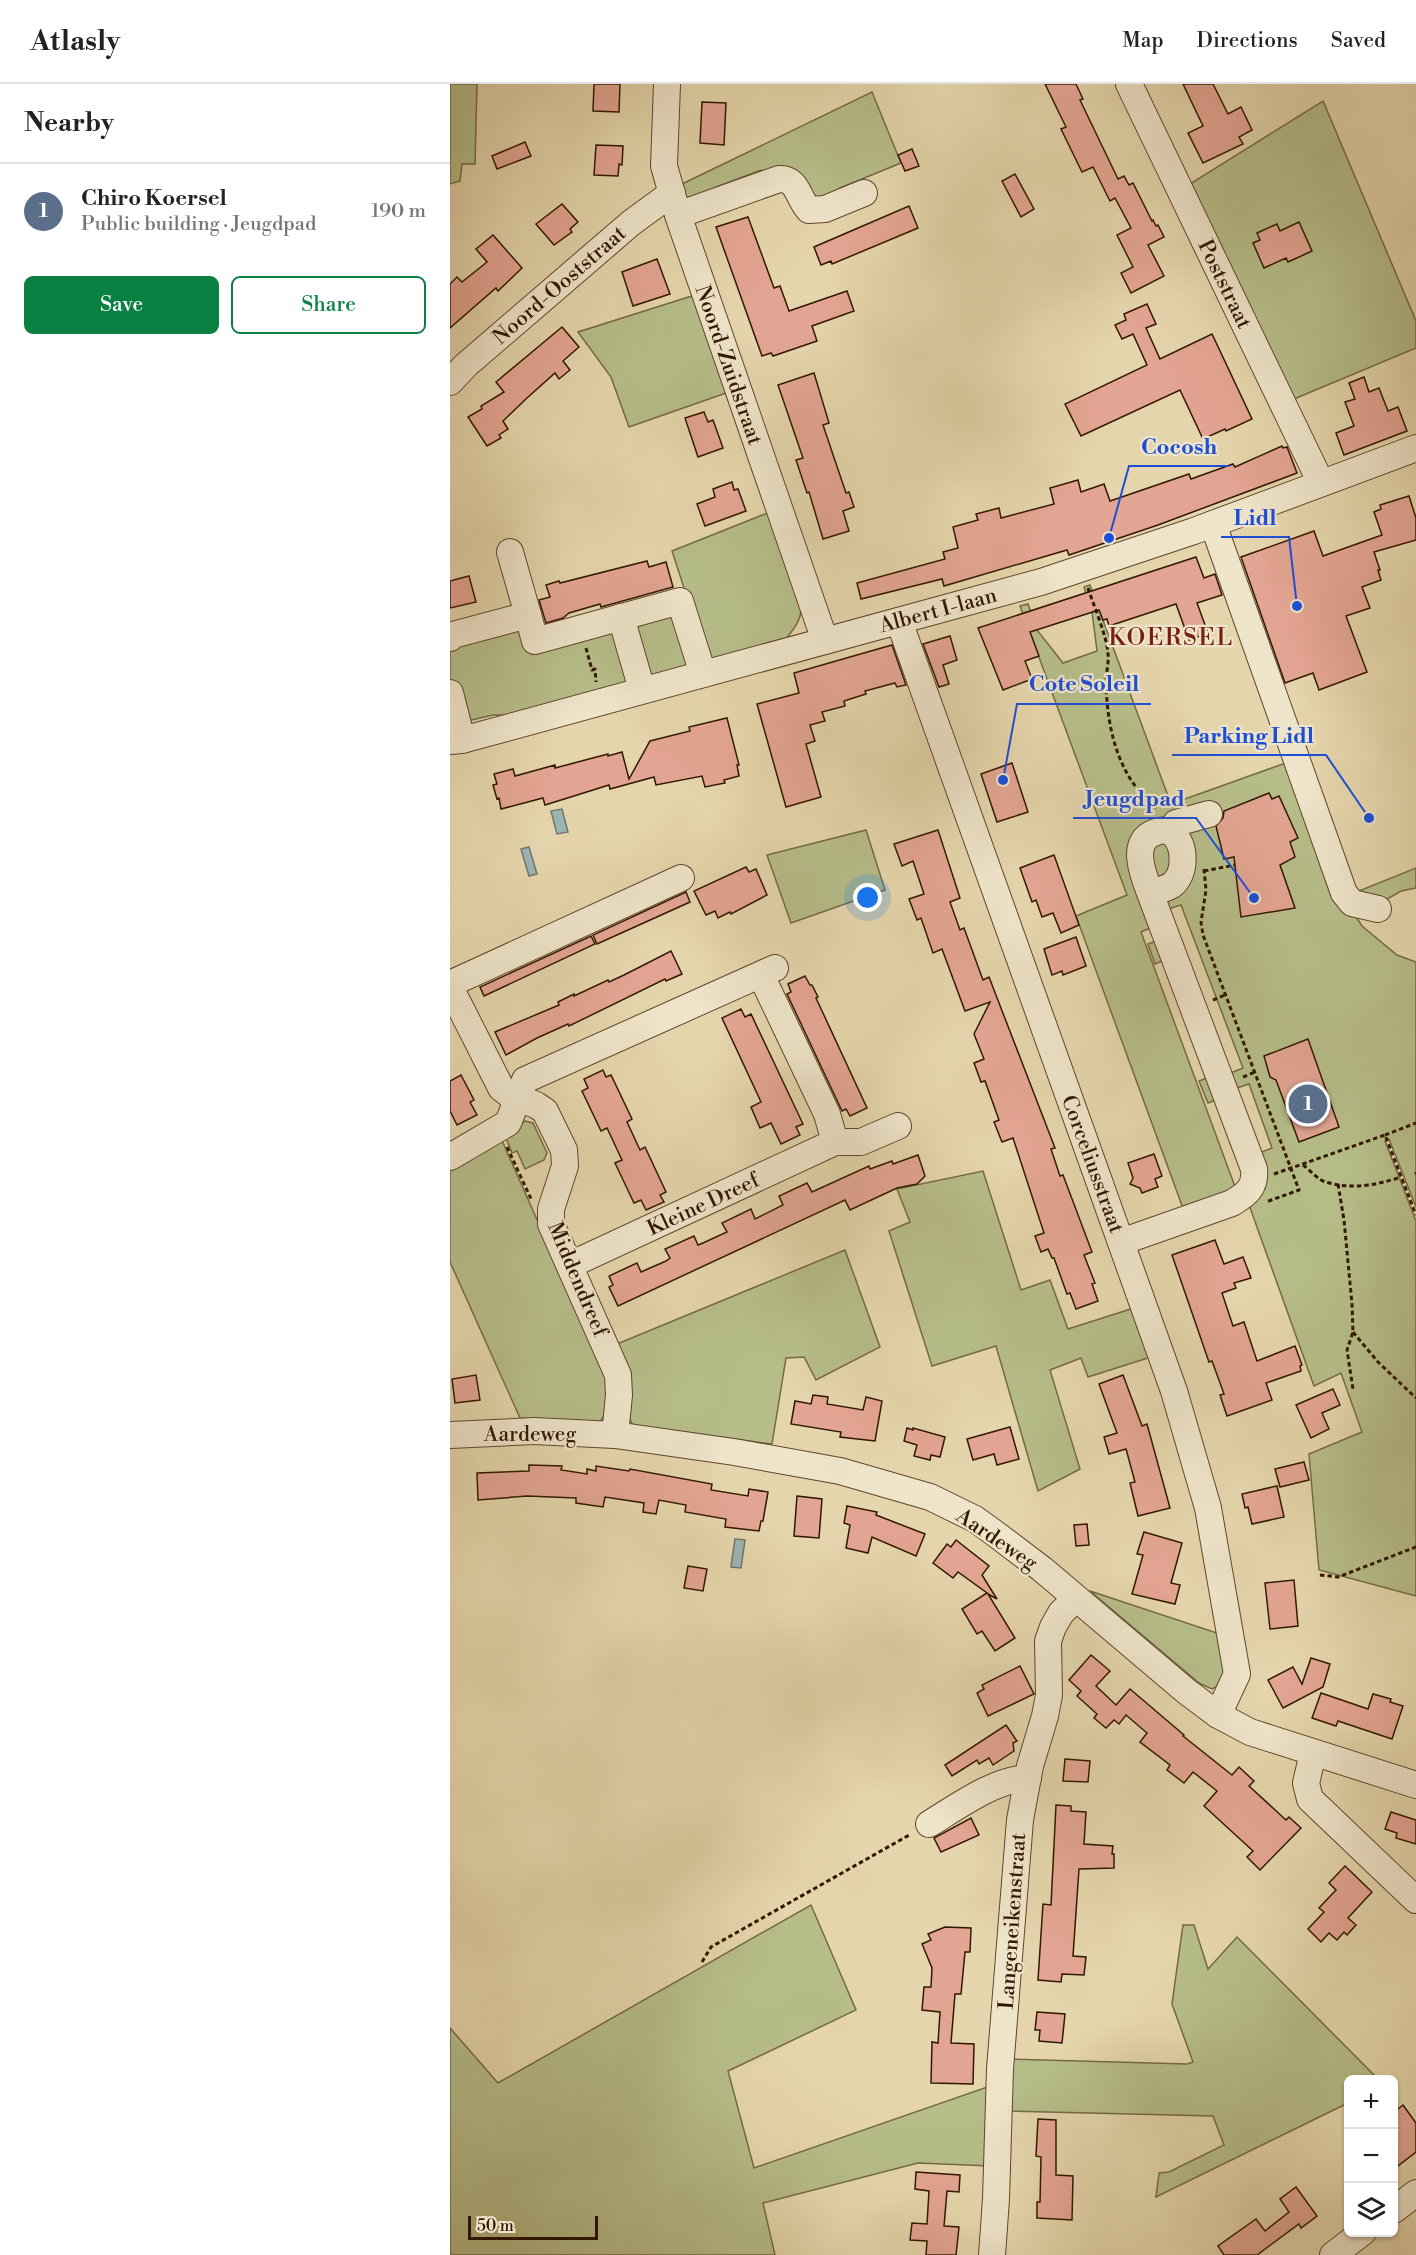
<!DOCTYPE html>
<meta charset="utf-8">
<style>
body{margin:0;font-family:"Libre Bodoni",serif;background:#f2f2f2;color:#222}
.controls{position:absolute;right:18px;bottom:18px;display:grid;overflow:hidden;border-radius:9px;box-shadow:0 2px 4px #0004}
.controls button{width:54px;height:54px;display:grid;place-items:center;padding:0;border:0;border-bottom:2px solid #e0e0e0;background:#fff;color:#222;font:30px sans-serif}
.scale{position:absolute;left:18px;bottom:15px;width:130px;box-sizing:border-box;padding-left:6px;border:3px solid #321700;border-top:0;font-size:16px;line-height:21px;white-space:nowrap;color:#321700;-webkit-text-stroke:4px #eee4c9;paint-order:stroke}
.you{position:absolute;left:418px;top:814px;width:21px;height:21px;margin:-15px;border:4px solid #fff;border-radius:50%;background:#1a73e8;box-shadow:0 0 0 9px #1a73e833}
.badge{display:grid;place-items:center;width:39px;height:39px;border-radius:50%;background:#0b8043;color:#fff;font-size:20px;font-weight:700}
.pin{position:absolute;translate:-50% -50%;border:3px solid #fff;box-shadow:0 2px 6px #0006}
.list{margin:0;padding:0;list-style:none}
h2{display:flex;justify-content:space-between;align-items:center;height:78px;margin:0;padding:0 24px;font-size:26px}
h2 small{font-size:20px;font-weight:400;color:#767676}
.list li{display:grid;grid-template-columns:39px 1fr auto;gap:18px;align-items:center;box-sizing:border-box;height:96px;padding:0 24px;border-top:2px solid #e0e0e0}
.list b{display:block;font-size:22px;white-space:nowrap}
.list p{margin:0;font-size:20px;white-space:nowrap;color:#767676}
.list em{font-size:20px;font-style:normal;color:#767676}
.actions{display:flex;gap:12px;padding:18px 24px}
.actions a{flex:1;padding:14px 0;border:2px solid #0b8043;border-radius:9px;text-align:center;font-size:21px;color:#0b8043}
.actions .main{background:#0b8043;color:#fff}
.icon{flex:none;width:33px;height:33px;fill:none;stroke:currentColor;stroke-width:2;stroke-linecap:round;stroke-linejoin:round}
.map{position:relative;flex:none;width:966px;height:2171px;overflow:hidden}
header{display:flex;align-items:center;gap:36px;box-sizing:border-box;height:84px;padding:0 30px;background:#fff;border-bottom:2px solid #e0e0e0}
header strong{font-size:28px}
nav{display:flex;gap:33px;margin-inline-start:auto;font-size:21px}
main{display:flex}
aside{flex:1;background:#fff}
.map>svg:first-child{display:block}
.green{fill:#b6bd89;stroke:#746a44;stroke-width:1.5}
.water{fill:#9bb6b5;stroke:#71766d;stroke-width:1.5}
.building{fill:#e3a593;stroke:#321700;stroke-width:1.5}
.lines{fill:none;stroke-linecap:round;stroke-linejoin:round}
.minor-casing{stroke:#5f462b;stroke-width:28}
.path{stroke:#321700;stroke-width:3;stroke-dasharray:4.5 3;stroke-linecap:butt}
.minor{stroke:#eee4c9;stroke-width:26}
.labels{text-anchor:middle;stroke-width:4.5;stroke-linejoin:round;paint-order:stroke}
.street-label{font-size:21px;fill:#321700;stroke:#eee4c9}
.quarter-label{font-size:24px;letter-spacing:1.5px;fill:#7a1f14;stroke:#eee4c9}
.leader{fill:none;stroke:#1d4ed8;stroke-width:2}
.callout-dot{fill:#1d4ed8;stroke:#eee4c9;stroke-width:2}
.callout-label{font-size:22px;text-anchor:middle;font-weight:bold;fill:#1d4ed8;stroke:#eee4c9;stroke-width:4.5;stroke-linejoin:round;paint-order:stroke}
</style>
<header>
<strong>Atlasly</strong>
<nav><a>Map</a><a>Directions</a><a>Saved</a></nav>
</header>
<main>
<aside>
<h2>Nearby<small></small></h2>
<ul class="list">
<li><span class="badge" style="background:#5c6f8a">1</span><div><b>Chiro Koersel</b><p>Public building · Jeugdpad</p></div><em>190 m</em></li>
</ul>
<div class="actions"><a class="main">Save</a><a>Share</a></div>
</aside>
<div class="map">
<svg width="966" height="2171" viewBox="0 0 966 2171">
<rect width="100%" height="100%" fill="#e5d5ac"/>
<filter id="stains"><feTurbulence type="fractalNoise" baseFrequency=".00333" numOctaves="4"/><feColorMatrix values="0 0 0 0 .2 0 0 0 0 .09 0 0 0 0 .02 0 0 0 .5 -.17"/></filter>
<radialGradient id="worn" r=".72"><stop offset=".6" stop-color="#630" stop-opacity="0"/><stop offset="1" stop-color="#630" stop-opacity=".3"/></radialGradient>
<g class="green">
<path d="M0,0H27L25,80H12L10,97L0,100Z"/>
<path d="M422,8L451,79L390,104L392,110L374,118L311,86L266,103L262,111L238,115L236,113L232,100Z"/>
<path d="M873,17L966,237V264L844,315L740,100Z"/>
<path d="M245,211L279,308L179,343L161,293L128,248Z"/>
<path d="M320,428C329,453 353,503 351,527C350,538 342,547 336,555L59,631H43L0,641V545L72,526L82,559L236,510L222,467Z"/>
<path d="M640,501L721,720L844,676L893,813L912,842L947,871L966,878V1123L939,1055L935,1057L966,1137V1512L869,1486L859,1370L912,1348L891,1289L864,1302L798,1118L807,1070L822,1064L799,1000L784,1005L778,990L793,984L731,821L715,826L714,820L740,781L700,742L705,842L691,848L787,1108L734,1127L626,832L677,811L570,522L578,520L587,546L613,579L647,567L642,528L634,503Z"/>
<path d="M416,746L435,806L341,839L317,771Z"/>
<path d="M715,754L724,785L707,797L699,769Z"/>
<path d="M966,784V804L951,807L927,821L899,811Z"/>
<path d="M710,856L717,875L705,880L698,860Z"/>
<path d="M762,992L771,1014L758,1019L749,997Z"/>
<path d="M75,1037L83,1039L97,1069L94,1076L75,1085L67,1067L62,1069L54,1049Z"/>
<path d="M50,1052L155,1289C158,1304 160,1325 150,1338L70,1334L0,1178V1080Z"/>
<path d="M533,1087L571,1206L600,1196L618,1245L684,1224L701,1273L638,1293L631,1274L600,1286L630,1385L588,1407L546,1262L482,1282L439,1147L460,1138L447,1105Z"/>
<path d="M395,1166L430,1263L366,1296L354,1273L336,1274L322,1360L183,1341L178,1332L167,1260Z"/>
<path d="M640,1507L770,1550L776,1592L771,1600L762,1605L749,1599Z"/>
<path d="M361,1821L406,1926L278,1987L304,2084L543,2001L540,2082L468,2079L313,2119L325,2171H0V1944L48,1999Z"/>
<path d="M733,1841H744L758,1885L787,1853L928,1995L898,1996V2019L706,2113L709,2089L719,2088L774,2061L763,2032L556,2027L558,1975L737,1980L743,1978L722,1920Z"/>
</g>
<g class="water">
<path d="M112,725L118,748L107,750L101,727Z"/>
<path d="M79,763L87,790L79,792L71,765Z"/>
<path d="M285,1455L295,1456L291,1484L281,1483Z"/>
</g>
<g class="building">
<path d="M144,0H170L169,28L143,27Z"/>
<path d="M595,0H626L633,15L630,16L668,95L674,92L679,101L683,99L702,137L703,136L706,142L708,141L714,153L698,161L714,192L681,209L671,189L683,183L667,151L681,144L665,114L660,117L643,83L632,88L611,45L616,43Z"/>
<path d="M733,0H763L778,30L791,23L802,46L789,53L793,60L753,79L738,49L753,42Z"/>
<path d="M252,18L276,19L274,61L250,59Z"/>
<path d="M75,58L81,72L47,85L42,72Z"/>
<path d="M146,61L173,62L172,81L169,80L168,92L144,91Z"/>
<path d="M462,65L469,82L455,87L448,71Z"/>
<path d="M565,90L584,125L571,133L552,97Z"/>
<path d="M112,120L128,138L120,145L122,148L104,161L86,140Z"/>
<path d="M459,122L468,144L382,180L381,177L371,181L364,163Z"/>
<path d="M298,133L324,204L330,202L339,227L397,207L404,227L362,242L367,257L323,272L321,269L312,272L266,143Z"/>
<path d="M849,138L862,167L838,178L836,174L814,184L803,159L810,156L807,149L827,140L830,147Z"/>
<path d="M43,151L72,184L48,207L46,204L0,244V200L7,193L12,198L37,178L26,165Z"/>
<path d="M207,175L220,210L183,222L172,188Z"/>
<path d="M697,220L706,240L696,244L710,275L762,250L802,335L776,347L775,345L753,355L730,306L631,352L615,320L697,281L683,250L672,255L665,241L676,236L674,230Z"/>
<path d="M112,243L129,263L113,277L120,286L109,295L105,289L77,314L53,337L58,345L49,351L51,354L37,362L18,333L32,325L31,322L54,308L46,298Z"/>
<path d="M364,289L379,339L373,341L396,409L399,408L404,423L393,427L399,447L373,455L359,408L357,409L346,376L353,374L328,301Z"/>
<path d="M914,293L919,308L929,304L938,327L948,323L957,347L894,371L886,349L904,342L895,318L905,315L899,299Z"/>
<path d="M254,328L258,338L263,336L273,364L248,373L235,334Z"/>
<path d="M832,362L833,364L837,363L847,389L708,441L619,471L617,466L494,502L492,495L411,515L407,499L495,475L493,468L508,464L503,443L528,436L526,430L549,424L551,434L604,420L600,404L628,396L631,408L654,400L660,417L739,390L741,395L783,380L785,383Z"/>
<path d="M282,398L284,406L288,405L296,427L255,442L247,420L265,413L263,405Z"/>
<path d="M959,412L966,434V456L924,468L930,486H928L931,496L912,503L920,524L896,532L917,588L869,606L863,589L835,599L791,473L864,447L873,472L932,451L924,428L931,425L930,421Z"/>
<path d="M746,473L754,494L765,490L772,511L747,519L758,549L739,556L726,520L659,542L657,535L653,536L649,526L580,548L589,572L575,577L582,595L553,606L528,544Z"/>
<path d="M197,477L199,483L216,478L223,503L151,523L150,520L119,529L113,534L96,539L89,516L100,513L96,501L109,497L110,499Z"/>
<path d="M19,492L26,518L0,524V497Z"/>
<path d="M500,552L507,576L493,581L499,600L489,603L473,560Z"/>
<path d="M442,561L456,601L447,603L445,599L415,607L416,610L394,617L395,622L372,628L375,637L360,641L365,657L356,660L371,713L336,723L307,620L349,609L344,589Z"/>
<path d="M277,634L289,681H287L289,692L274,696L275,699L255,703L252,692L206,701L204,693L160,705L159,701L95,721L93,714L51,725L49,714L47,715L43,701L47,700L44,690L63,685L65,692L105,681V684L158,670V672L172,668L179,695L200,657L240,647L239,643Z"/>
<path d="M562,679L578,728L547,738L531,690Z"/>
<path d="M819,709L822,715L829,712L848,754L840,758L845,773L830,781L845,824L791,833L784,773L774,775L766,742L773,734L774,727Z"/>
<path d="M488,746L510,814L500,818L510,846L514,844L533,896L539,893L600,1051L605,1064L601,1065L610,1092L613,1091L642,1168L634,1171L645,1199L642,1200L648,1217L626,1225L620,1209L617,1210L604,1174H602L598,1165L591,1168L585,1152L594,1149L563,1054L552,1058L544,1038L549,1036L535,997L531,998L524,979L534,975L524,950L540,918L515,927L492,865L483,869L471,834L467,836L459,815L474,810L463,777L452,782L444,760Z"/>
<path d="M604,771L629,841L611,849L603,829L592,833L586,816L582,818L570,784Z"/>
<path d="M296,783L299,788L306,785L317,811L281,830L280,828L268,834L265,827L256,831L244,807Z"/>
<path d="M236,808L240,818L147,860L143,851Z"/>
<path d="M141,852L145,860L34,912L30,903Z"/>
<path d="M626,853L636,882L613,891L612,887L602,891L594,865Z"/>
<path d="M221,867L232,890L216,897L215,895L119,942L118,940L87,954L56,971L45,948L109,921L108,918L124,910V912L158,896L159,898L174,891Z"/>
<path d="M355,892L360,901H362L368,913L366,914L417,1024L400,1032L396,1025L392,1027L337,910L341,908L338,900Z"/>
<path d="M291,925L295,933L301,930L353,1040L346,1043L350,1051L331,1060L321,1039L310,1044L301,1023L311,1018L272,934Z"/>
<path d="M858,955L889,1043L849,1058L826,996L820,993L814,972Z"/>
<path d="M153,986L156,993L161,991L182,1035L177,1038L190,1066L195,1063L216,1108L210,1111L214,1118L196,1126L191,1116L184,1119L165,1079L172,1076L157,1044L151,1047L132,1007L138,1004L134,995Z"/>
<path d="M11,991L24,1016L20,1018L27,1031L7,1041L0,1027V997Z"/>
<path d="M704,1070L712,1092L705,1095L708,1103L692,1109L690,1104L680,1100L683,1094L678,1079Z"/>
<path d="M468,1071L475,1092L467,1100L447,1104L400,1126L395,1116L168,1222L159,1203L163,1201L159,1192L187,1179L191,1188L216,1177L220,1174L215,1165L244,1152L248,1161L253,1159L277,1148L272,1139L301,1125L305,1135L333,1121L329,1112L357,1099L362,1108L419,1082L420,1085L442,1077L443,1080Z"/>
<path d="M765,1156L774,1180L793,1173L801,1194L784,1199L786,1204L772,1209L783,1242L794,1238L807,1277L845,1262L852,1281L850,1282L851,1287L816,1299L822,1316L777,1332L770,1311L774,1310L762,1277L759,1278L722,1171Z"/>
<path d="M26,1291L30,1316L5,1319L2,1295Z"/>
<path d="M673,1291L692,1342L697,1340L720,1424L688,1432L680,1399L685,1398L676,1365L659,1370L654,1353L667,1349L649,1300Z"/>
<path d="M883,1305L890,1321L872,1329L879,1345L861,1354L846,1321Z"/>
<path d="M363,1311L378,1313L377,1320L413,1326L416,1313L432,1317L425,1357L390,1353L391,1348L341,1340L345,1317L361,1320Z"/>
<path d="M560,1343L569,1375L547,1381L544,1370L523,1376L517,1355Z"/>
<path d="M457,1344L463,1346V1344L495,1353L490,1373L481,1371L480,1376L464,1372L467,1361L454,1357Z"/>
<path d="M854,1378L859,1396L830,1403L825,1385Z"/>
<path d="M79,1381L112,1382L111,1386L137,1390V1385L146,1387V1382L179,1387L180,1385L262,1400L261,1406L298,1412L299,1405L318,1408L313,1437H311L309,1447L275,1443L276,1435L235,1428L236,1421L209,1416L206,1430L193,1428L194,1419L155,1413L153,1423L126,1419V1414L77,1412L28,1416L27,1389L79,1387Z"/>
<path d="M827,1402L834,1433L802,1440L798,1423L795,1424L792,1410Z"/>
<path d="M347,1412L372,1415L369,1454L344,1452Z"/>
<path d="M397,1422L427,1428L426,1431L475,1450L466,1472L422,1453L418,1469L396,1464L400,1441L394,1439Z"/>
<path d="M637,1440L639,1461L626,1462L624,1441Z"/>
<path d="M694,1448L732,1459L721,1499L730,1501L725,1520L682,1510L693,1471L687,1470Z"/>
<path d="M506,1456L539,1482L532,1491L547,1515L538,1510L565,1554L545,1567L532,1547L527,1550L512,1525L537,1509L508,1488L503,1494L483,1479L497,1460L501,1463Z"/>
<path d="M238,1482L257,1485L253,1507L234,1504Z"/>
<path d="M844,1496L848,1542L820,1545L815,1499Z"/>
<path d="M641,1571L660,1587L646,1602L666,1621L680,1605L734,1651L733,1652L782,1691L789,1683L804,1697L799,1702L836,1736L839,1733L851,1744L810,1786L797,1773L803,1767L754,1722L767,1707L743,1688L734,1699L717,1686L720,1681L690,1658L697,1649L676,1631L669,1640L664,1636L656,1644L644,1634L647,1630L627,1612L631,1607L619,1596Z"/>
<path d="M861,1574L880,1580L873,1603L833,1624L818,1596L843,1583L852,1600Z"/>
<path d="M570,1582L584,1610L538,1632L527,1609L534,1605L532,1601Z"/>
<path d="M871,1609L918,1625L923,1610L941,1615L940,1618L953,1622L942,1655L888,1637L886,1642L862,1634Z"/>
<path d="M556,1641L567,1657L563,1659L564,1667L543,1681L539,1674L529,1680L527,1676L502,1692L495,1681Z"/>
<path d="M615,1675L640,1677L638,1698L613,1697Z"/>
<path d="M606,1721L621,1722V1727L636,1728L634,1760L663,1762L662,1770H664V1784L629,1785L623,1872L636,1873L634,1891L612,1890L611,1898L588,1896L593,1820L601,1821Z"/>
<path d="M941,1728L966,1736V1760L946,1754L947,1749L935,1745Z"/>
<path d="M521,1734L529,1751L491,1768L484,1754Z"/>
<path d="M895,1782L922,1808L898,1834L906,1841L897,1851L894,1848L887,1856L879,1849L871,1858L858,1845L874,1828L869,1824L886,1806L879,1799Z"/>
<path d="M495,1843L521,1844L520,1868H515L511,1910H505L501,1959L524,1960L523,2000L481,1999L482,1958L488,1959L490,1928L472,1926L474,1903H481L482,1884L472,1860L481,1856L478,1850Z"/>
<path d="M587,1928L615,1930L612,1959L589,1957L590,1946H585Z"/>
<path d="M953,2021L966,2039V2068L944,2085V2028Z"/>
<path d="M588,2035L606,2036V2091L623,2092L622,2136L587,2134V2118H590L591,2073L586,2072Z"/>
<path d="M466,2088L510,2091L509,2108L497,2107L494,2142L509,2143L506,2171H476L477,2157L460,2156L462,2139L477,2140L479,2107L465,2105Z"/>
<path d="M846,2103L867,2132L851,2144L849,2140L807,2171H774L768,2162L806,2135L815,2147L839,2128L830,2115Z"/>
</g>
<g class="lines">
<defs>
<g id="minor">
<path d="M217,0L214,82L228,131L375,557"/>
<path d="M679,0L871,399"/>
<path d="M228,131L329,95C348,94 348,115 359,126L375,125L414,109"/>
<path d="M0,298L16,281L181,139L222,109"/>
<path d="M763,440L894,809L902,819L928,825"/>
<path d="M78,531L85,557L230,517L253,590"/>
<path d="M171,533L192,606"/>
<path d="M449,537L724,1307L758,1424L787,1590L768,1631"/>
<path d="M0,554L3,551L78,531L60,468"/>
<path d="M0,609L12,656"/>
<path d="M0,657L12,656L591,498L744,447L966,364"/>
<path d="M721,748L726,739L759,730"/>
<path d="M311,891L377,1030L385,1058"/>
<path d="M0,900L231,794"/>
<path d="M0,903L51,1004L60,1011L86,1021L95,1027L114,1066L115,1082L101,1125V1140L168,1291L169,1311L165,1351"/>
<path d="M0,1073L58,1039L75,996L325,884"/>
<path d="M671,1158L782,1119C797,1110 806,1103 804,1085L700,809C693,791 679,756 706,748C712,746 719,745 723,750C736,762 736,790 722,801C715,805 708,807 700,809"/>
<path d="M120,1181L385,1058H411L448,1042"/>
<path d="M0,1351L84,1347L165,1351L284,1368L390,1387L480,1413L525,1435L543,1448L592,1485L736,1607L768,1631L800,1648L966,1701"/>
<path d="M863,1669L856,1699L860,1715L966,1816"/>
<path d="M479,1740C507,1723 545,1695 578,1694"/>
<path d="M944,2126L966,2109"/>
<path d="M542,2171L546,2115L550,1985L570,1736L580,1682L595,1632L599,1611L598,1557L603,1543L611,1529L625,1515"/>
<path d="M883,2171L913,2148"/>
</g>
</defs>
<use href="#minor" class="minor-casing"/>
<g class="path">
<path d="M638,504C644,523 657,552 658,570C659,579 656,589 656,598C657,645 668,695 708,725"/>
<path d="M136,564L142,586L145,585L146,598"/>
<path d="M754,785L756,806L751,838L753,851L849,1106L816,1118"/>
<path d="M754,787L785,781"/>
<path d="M763,916L775,911"/>
<path d="M793,993L805,988"/>
<path d="M935,1051L966,1039"/>
<path d="M57,1063L82,1117"/>
<path d="M853,1081C860,1086 868,1096 876,1098C901,1106 927,1101 951,1093"/>
<path d="M824,1090L935,1051L966,1131"/>
<path d="M965,1090L966,1089"/>
<path d="M888,1100L894,1136L902,1220L903,1248L897,1266L903,1305"/>
<path d="M903,1248L928,1278L966,1314"/>
<path d="M870,1491L888,1493L966,1463"/>
<path d="M252,1878L261,1863L461,1750"/>
</g>
<use href="#minor" class="minor"/>
</g>
<g class="labels">
<g class="street-label">
<text transform="translate(775 200) rotate(64)" y="7">Poststraat</text>
<text transform="translate(109 201) rotate(-41)" y="7">Noord-Ooststraat</text>
<text transform="translate(279 281) rotate(71)" y="7">Noord-Zuidstraat</text>
<text transform="translate(488 526) rotate(-15)" y="7">Albert I-laan</text>
<text transform="translate(643 1080) rotate(70)" y="7">Corceliusstraat</text>
<text transform="translate(253 1120) rotate(-25)" y="7">Kleine Dreef</text>
<text transform="translate(128 1195) rotate(67)" y="7">Middendreef</text>
<text x="80" y="1357">Aardeweg</text>
<text transform="translate(547 1455) rotate(34)" y="7">Aardeweg</text>
<text transform="translate(562 1837) rotate(-86)" y="7">Langeneikenstraat</text>
</g>
<g class="quarter-label">
<text x="721" y="561">KOERSEL</text>
</g>
</g>
<path class="leader" d="M659 454L679 382H779M847 522L839 453H771M553 696L567 620H701M919 734L876 671H722M804 814L746 734H623"/>
<g class="callout-dot">
<circle cx="659" cy="454" r="6"/>
<circle cx="847" cy="522" r="6"/>
<circle cx="553" cy="696" r="6"/>
<circle cx="919" cy="734" r="6"/>
<circle cx="804" cy="814" r="6"/>
</g>
<g class="callout-label">
<text x="729" y="370">Cocosh</text>
<text x="805" y="441">Lidl</text>
<text x="634" y="607">Cote Soleil</text>
<text x="799" y="659">Parking Lidl</text>
<text x="685" y="722">Jeugdpad</text>
</g>
<rect width="100%" height="100%" filter="url(#stains)"/>
<rect width="100%" height="100%" fill="url(#worn)"/>
</svg>
<div class="controls">
<button>+</button>
<button>−</button>
<button><svg class="icon" aria-label="layers" viewBox="0 0 24 24"><path d="M12 4l9 5-9 5-9-5zM3 14l9 5 9-5"/></svg></button>
</div>
<div class="scale">50 m</div>
<div class="you"></div>
<div class="pin badge" style="left:858px;top:1020px;background:#5c6f8a">1</div>
</div>
</main>
